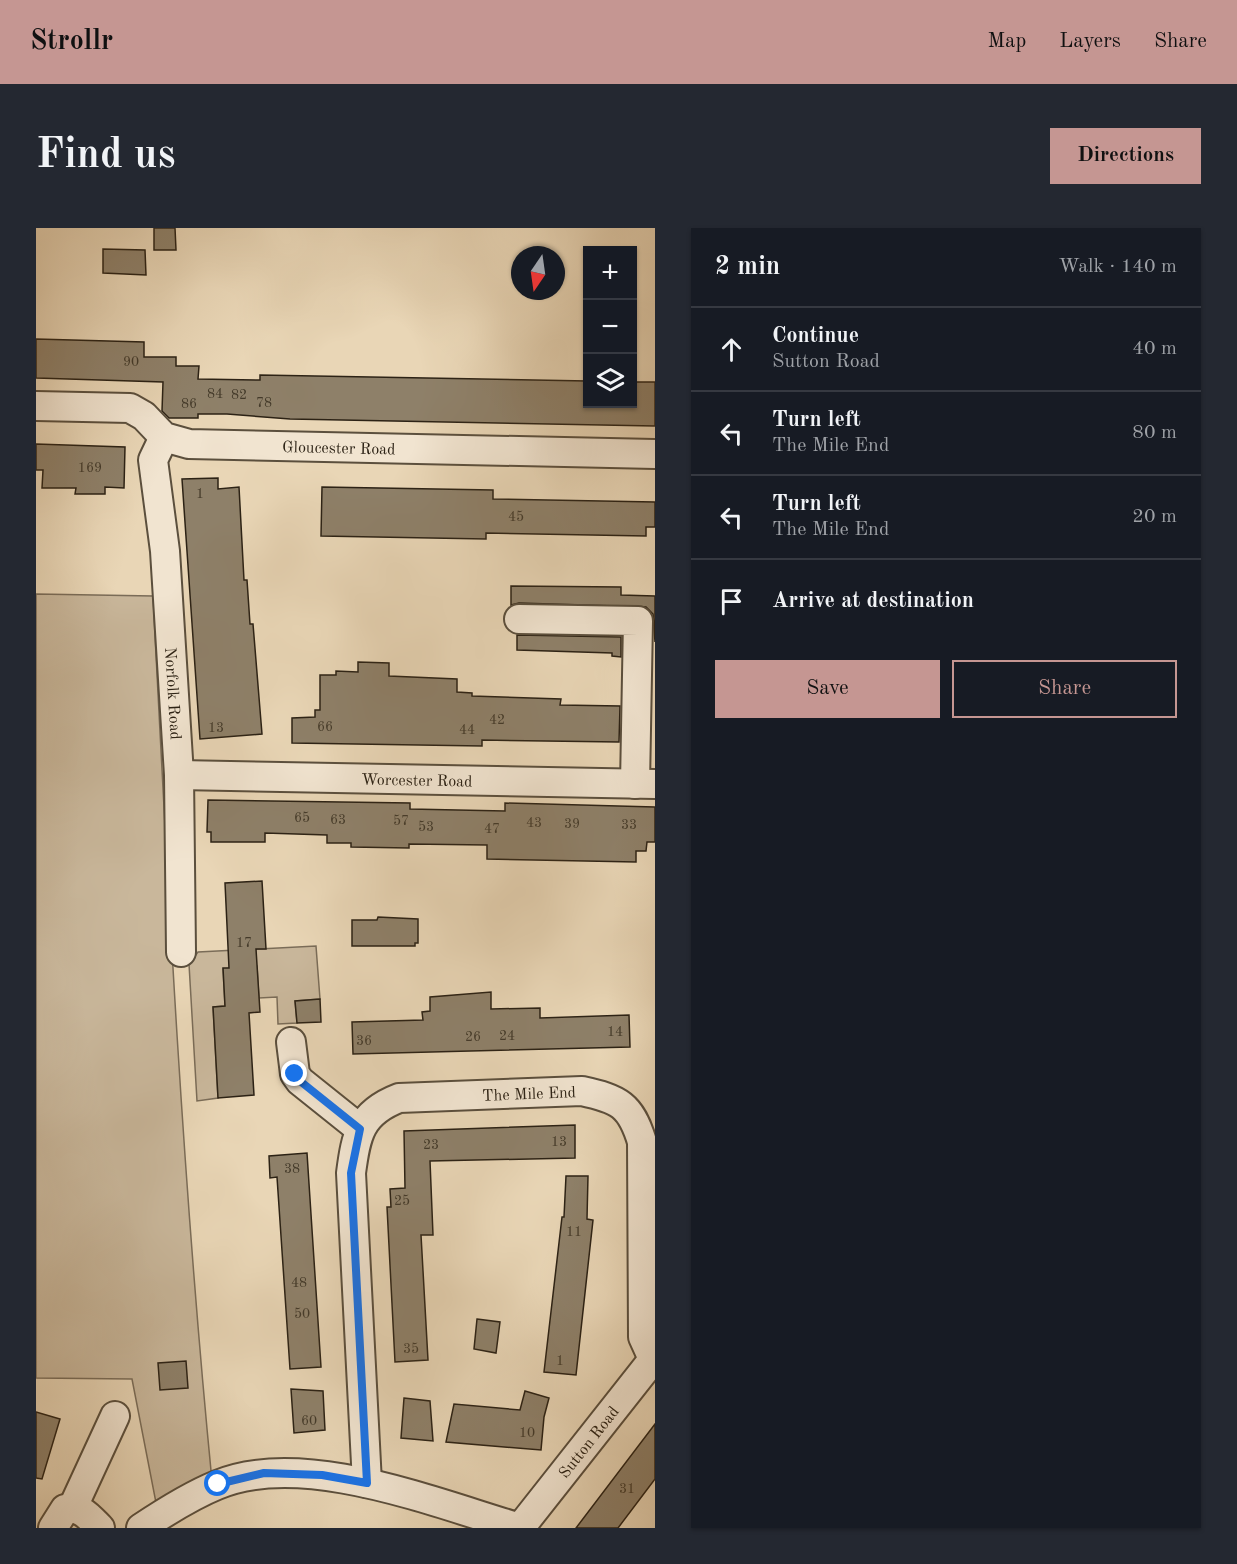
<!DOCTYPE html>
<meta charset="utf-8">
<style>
body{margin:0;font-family:"Old Standard TT",serif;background:#242831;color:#f1f3f6}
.controls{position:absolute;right:18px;top:18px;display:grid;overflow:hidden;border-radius:0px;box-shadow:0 2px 4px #0004}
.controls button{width:54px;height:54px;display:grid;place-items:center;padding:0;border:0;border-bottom:2px solid #363941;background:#171b24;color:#f1f3f6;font:30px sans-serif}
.compass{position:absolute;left:475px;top:18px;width:54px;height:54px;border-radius:50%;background:#171b24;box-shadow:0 2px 4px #0004;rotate:193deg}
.stop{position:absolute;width:18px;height:18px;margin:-14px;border:4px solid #1a73e8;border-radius:50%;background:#fff}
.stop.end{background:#1a73e8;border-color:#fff;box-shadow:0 2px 6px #0008}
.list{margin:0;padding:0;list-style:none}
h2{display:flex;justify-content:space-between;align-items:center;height:78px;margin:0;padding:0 24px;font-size:26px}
h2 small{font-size:20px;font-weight:400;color:#9ea1a6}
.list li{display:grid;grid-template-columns:39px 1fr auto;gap:18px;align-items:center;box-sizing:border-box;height:84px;padding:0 24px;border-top:2px solid #363941}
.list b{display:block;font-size:22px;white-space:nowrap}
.list p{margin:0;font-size:20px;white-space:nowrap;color:#9ea1a6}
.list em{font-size:20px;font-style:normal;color:#9ea1a6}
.actions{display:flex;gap:12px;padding:18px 24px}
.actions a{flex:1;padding:14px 0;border:2px solid #c59692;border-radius:0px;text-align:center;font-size:21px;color:#c59692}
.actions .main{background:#c59692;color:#111}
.icon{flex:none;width:33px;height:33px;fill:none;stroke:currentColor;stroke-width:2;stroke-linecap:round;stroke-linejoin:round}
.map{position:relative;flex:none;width:619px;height:1300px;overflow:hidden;border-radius:0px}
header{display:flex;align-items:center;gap:36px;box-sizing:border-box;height:84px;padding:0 30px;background:#c59692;color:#111}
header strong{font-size:28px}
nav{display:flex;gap:33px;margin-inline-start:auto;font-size:21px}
.intro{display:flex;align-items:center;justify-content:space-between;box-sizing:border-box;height:144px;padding:0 36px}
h1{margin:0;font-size:42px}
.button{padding:15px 27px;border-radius:0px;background:#c59692;color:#111;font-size:21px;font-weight:700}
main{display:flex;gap:36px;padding:0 36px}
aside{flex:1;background:#171b24;border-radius:0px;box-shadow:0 2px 4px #0004}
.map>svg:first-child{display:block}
.green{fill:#c9b79b;stroke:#7a6c58;stroke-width:1.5}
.building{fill:#8e8069;stroke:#2c2215;stroke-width:1.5}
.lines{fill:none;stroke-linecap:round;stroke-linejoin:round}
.minor-casing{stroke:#5b4f3d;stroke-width:32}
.minor{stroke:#f1e4d0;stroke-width:28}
.route{stroke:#1a73e8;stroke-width:8}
.labels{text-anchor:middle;stroke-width:6;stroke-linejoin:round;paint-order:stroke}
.number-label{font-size:14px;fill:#443a2a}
.street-label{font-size:16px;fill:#2c2215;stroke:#f1e4d0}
</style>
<header>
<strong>Strollr</strong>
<nav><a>Map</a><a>Layers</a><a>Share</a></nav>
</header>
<div class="intro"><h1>Find us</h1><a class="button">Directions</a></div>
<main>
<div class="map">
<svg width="619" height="1300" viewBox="0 0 619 1300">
<rect width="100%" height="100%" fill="#e9d6b6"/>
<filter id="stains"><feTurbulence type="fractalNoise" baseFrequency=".00333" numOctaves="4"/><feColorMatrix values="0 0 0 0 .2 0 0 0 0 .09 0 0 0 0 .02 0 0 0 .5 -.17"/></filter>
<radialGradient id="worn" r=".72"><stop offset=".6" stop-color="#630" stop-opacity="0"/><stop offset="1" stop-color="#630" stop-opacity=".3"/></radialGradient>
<g class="green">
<path d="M0,366L117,368C132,663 147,958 176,1253L122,1285L96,1151L0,1150Z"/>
<path d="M280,718L284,771L259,773L261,795L242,796L241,769L223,770L221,738L187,741L189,778L177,779L182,870L161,873L153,736L162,724Z"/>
</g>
<g class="building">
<path d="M118,0H139L140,22H118Z"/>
<path d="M67,21L109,22L110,47L67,45Z"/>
<path d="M0,111L108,114V129H140V138H163L162,151L224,152V147L551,153L552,176H597V154H619V198L254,191L191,186H162V190H133L126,183L127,154L0,150Z"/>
<path d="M0,216L89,219L88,260L69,259V266H39L40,260H6L7,242H0Z"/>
<path d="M182,250V261L203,259L208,352H211L214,396H217L226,506L164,511L146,251Z"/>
<path d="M286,259L457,262V271L619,274V299H610V308L450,305V311L285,308Z"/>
<path d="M475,358L585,359V367L619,368V414L617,386L610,379L483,375L475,377Z"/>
<path d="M481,407L585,409V429L576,428V425L481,422Z"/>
<path d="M322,434L353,435V448L421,451V464L436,465V468L525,471L524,477L584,478L583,514L446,512V518L256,515V490L279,489V482H284V447H300V443L322,444Z"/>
<path d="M172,572L374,575V581L469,583V575L619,579V614H611L610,623H600V634L451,631V617L373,616V620L315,619V615H291V607L229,605V614H175V604H171Z"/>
<path d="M226,653L230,721H220L224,784L213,785L218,867L182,870L177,779L189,778L187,740H193L189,655Z"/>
<path d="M342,689L382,691V715H379V718H316V692H341Z"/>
<path d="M455,764V781L504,780V790L593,787L594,819L317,826L316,794L387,792L386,784L394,783V769Z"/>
<path d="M284,771L285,794L261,795L259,773Z"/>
<path d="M539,897V930L394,933L397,1007H385L392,1132L359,1134L351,979H355L354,961L369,960L368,903Z"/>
<path d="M271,925L285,1139L254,1141L241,949L234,950L233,928Z"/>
<path d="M530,948H552L551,991L557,992L540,1147L508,1144L526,989H528Z"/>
<path d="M441,1091L464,1094L460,1125L438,1121Z"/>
<path d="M150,1133L152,1160L124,1162L122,1135Z"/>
<path d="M255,1161L287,1163L289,1202L258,1205Z"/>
<path d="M489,1163L513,1170L508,1189L505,1222L410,1214L418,1176L484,1182Z"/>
<path d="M368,1170L394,1173L397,1213L365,1210Z"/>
<path d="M0,1184L24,1191L6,1251L0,1250Z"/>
<path d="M619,1196V1251L582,1300H540Z"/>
</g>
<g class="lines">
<defs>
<g id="minor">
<path id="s1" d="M0,178L94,180L108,188L128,209L153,216L619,226"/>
<path id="s2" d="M128,209L117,232L129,323L143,547L145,724"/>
<path d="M483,391L602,393L599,556"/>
<path id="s3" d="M143,547L619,556"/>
<path d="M255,814L259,846L264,853L324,901"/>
<path id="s4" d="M331,1255L315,945C320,907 324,885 363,870L546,863C583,871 595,877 606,914L607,1109L617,1131"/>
<path d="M37,1279L79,1188"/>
<path d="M17,1300L29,1281C45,1278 53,1289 64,1300"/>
<path d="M105,1300C129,1284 154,1268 181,1257C266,1221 399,1275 484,1300"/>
<path id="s5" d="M484,1300L619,1129"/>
</g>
</defs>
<use href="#minor" class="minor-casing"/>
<use href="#minor" class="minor"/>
</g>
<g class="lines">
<path class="route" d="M182,1256L228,1245L286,1247L331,1255L315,945L324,901L264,853L259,846"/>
</g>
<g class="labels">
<g class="number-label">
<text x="95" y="138">90</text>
<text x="179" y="170">84</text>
<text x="203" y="171">82</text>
<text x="228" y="179">78</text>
<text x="153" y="180">86</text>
<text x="54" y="244">169</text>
<text x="164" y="270">1</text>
<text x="480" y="293">45</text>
<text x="461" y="496">42</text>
<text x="289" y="503">66</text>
<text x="180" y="504">13</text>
<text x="431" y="506">44</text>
<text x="266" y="594">65</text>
<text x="302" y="596">63</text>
<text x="365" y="597">57</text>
<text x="498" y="599">43</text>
<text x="536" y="600">39</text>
<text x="593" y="601">33</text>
<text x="390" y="603">53</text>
<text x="456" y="605">47</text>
<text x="208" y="719">17</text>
<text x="579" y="808">14</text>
<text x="471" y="812">24</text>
<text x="437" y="813">26</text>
<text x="328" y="817">36</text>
<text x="523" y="918">13</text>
<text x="395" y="921">23</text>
<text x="256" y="945">38</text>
<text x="366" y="977">25</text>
<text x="538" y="1008">11</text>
<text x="263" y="1059">48</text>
<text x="266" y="1090">50</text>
<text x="375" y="1125">35</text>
<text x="524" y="1137">1</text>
<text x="273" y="1197">60</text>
<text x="491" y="1209">10</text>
<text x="591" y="1265">31</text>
</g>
<g class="street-label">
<text dy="6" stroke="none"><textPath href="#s1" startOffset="315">Gloucester Road</textPath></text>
<text dy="6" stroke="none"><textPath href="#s2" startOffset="260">Norfolk Road</textPath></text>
<text dy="6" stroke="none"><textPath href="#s3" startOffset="238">Worcester Road</textPath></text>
<text dy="6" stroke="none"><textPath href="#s4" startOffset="536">The Mile End</textPath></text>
<text dy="6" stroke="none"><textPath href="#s5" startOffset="110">Sutton Road</textPath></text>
</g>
</g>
<rect width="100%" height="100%" filter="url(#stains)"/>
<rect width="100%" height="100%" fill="url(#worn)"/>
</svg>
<div class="controls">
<button>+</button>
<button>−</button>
<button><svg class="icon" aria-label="layers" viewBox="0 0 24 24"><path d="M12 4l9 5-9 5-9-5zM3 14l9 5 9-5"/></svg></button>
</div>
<svg class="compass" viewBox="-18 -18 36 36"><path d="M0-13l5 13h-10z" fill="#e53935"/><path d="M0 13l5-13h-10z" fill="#9ea1a6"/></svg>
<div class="stop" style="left:182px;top:1256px"></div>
<div class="stop end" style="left:259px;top:846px"></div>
</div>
<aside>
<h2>2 min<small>Walk · 140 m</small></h2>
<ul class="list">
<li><svg class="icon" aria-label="ahead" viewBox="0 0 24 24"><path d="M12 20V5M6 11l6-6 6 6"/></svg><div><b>Continue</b><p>Sutton Road</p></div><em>40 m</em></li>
<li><svg class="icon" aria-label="left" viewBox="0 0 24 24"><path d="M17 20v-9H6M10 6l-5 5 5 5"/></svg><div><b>Turn left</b><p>The Mile End</p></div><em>80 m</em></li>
<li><svg class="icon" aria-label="left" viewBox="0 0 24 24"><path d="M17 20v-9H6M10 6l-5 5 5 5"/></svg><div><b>Turn left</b><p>The Mile End</p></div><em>20 m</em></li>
<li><svg class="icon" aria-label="arrive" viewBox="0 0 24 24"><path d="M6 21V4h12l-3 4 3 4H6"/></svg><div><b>Arrive at destination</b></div></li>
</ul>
<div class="actions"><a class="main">Save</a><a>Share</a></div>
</aside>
</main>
